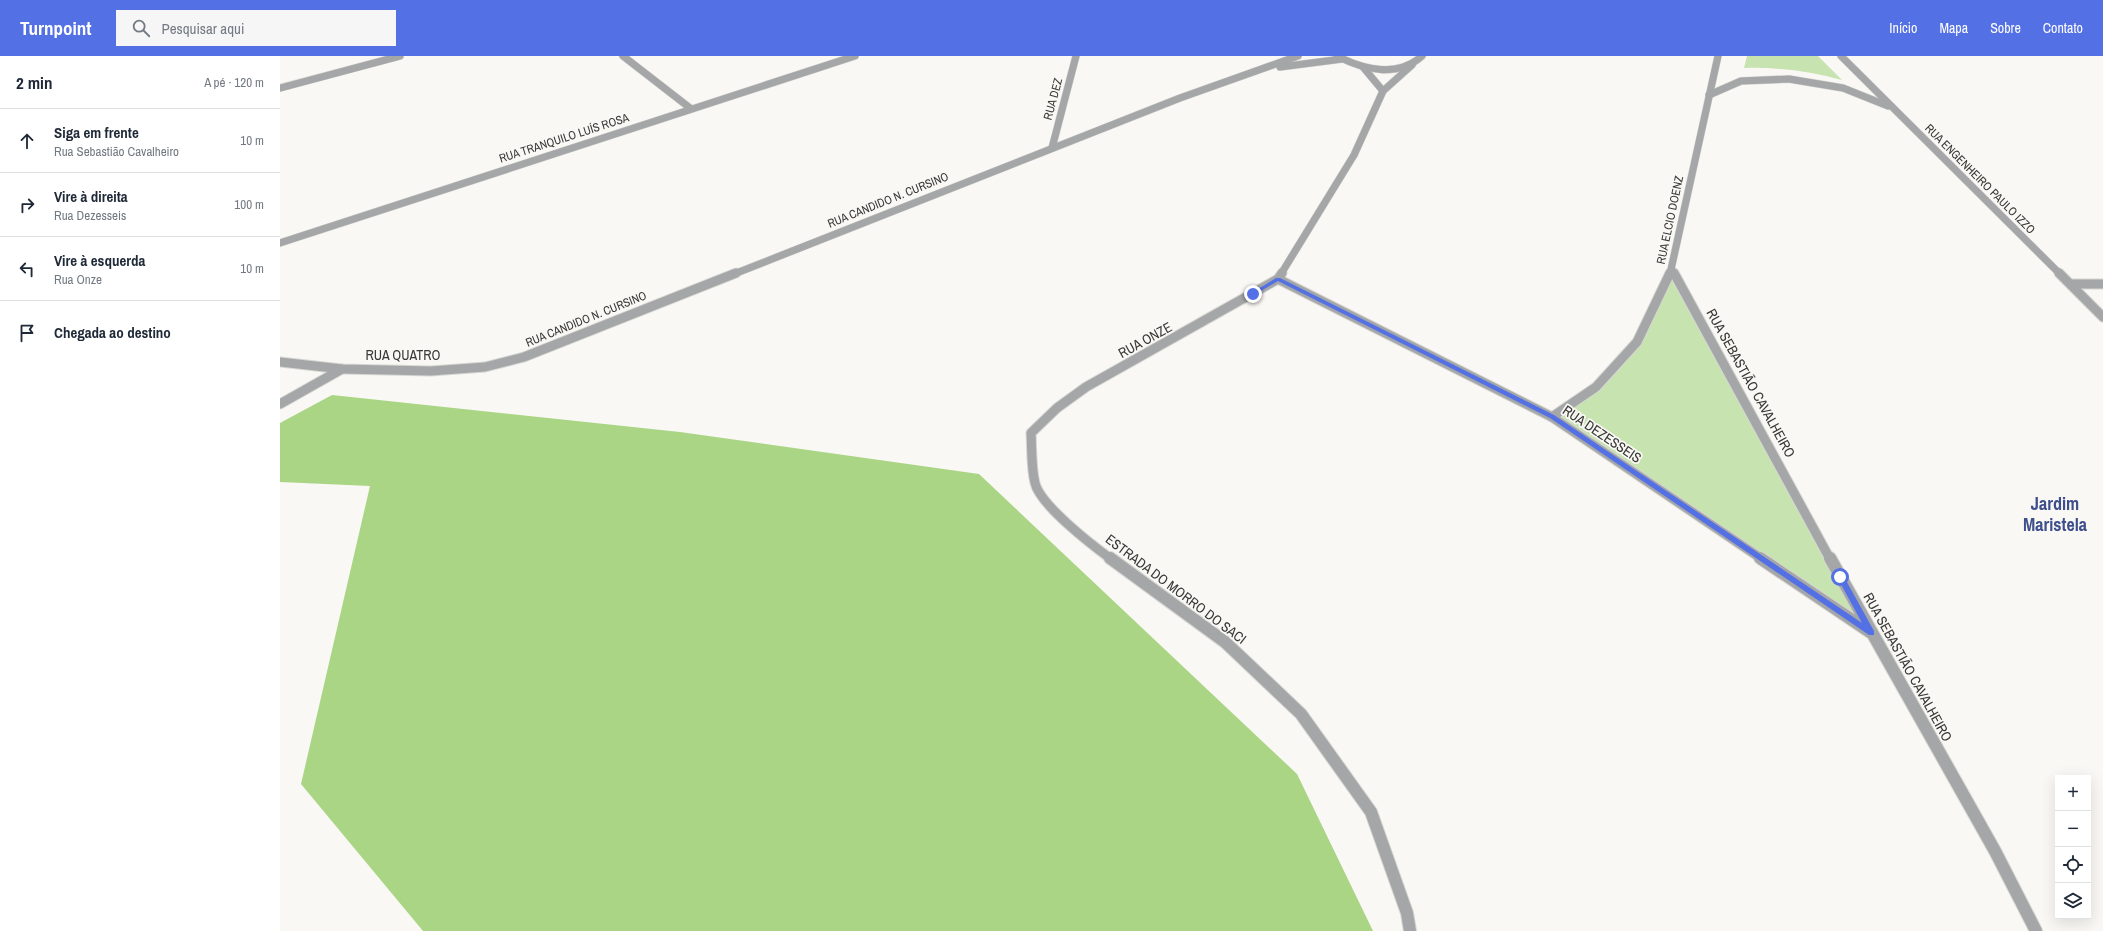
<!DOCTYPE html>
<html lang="pt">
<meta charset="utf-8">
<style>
body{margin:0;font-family:"Archivo Narrow",sans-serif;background:#f6f6f7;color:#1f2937}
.controls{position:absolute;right:12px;bottom:12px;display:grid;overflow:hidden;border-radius:0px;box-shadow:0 4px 16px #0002}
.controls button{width:36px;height:36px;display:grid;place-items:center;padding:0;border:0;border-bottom:1px solid #e0e1e3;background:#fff;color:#1f2937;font:20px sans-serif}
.stop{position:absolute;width:12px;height:12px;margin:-9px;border:3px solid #5470e5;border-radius:50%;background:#fff}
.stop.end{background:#5470e5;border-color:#fff;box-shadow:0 1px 4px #0008}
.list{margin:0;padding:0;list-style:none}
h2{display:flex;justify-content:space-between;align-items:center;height:52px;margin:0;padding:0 16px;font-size:17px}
h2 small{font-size:13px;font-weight:400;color:#747a83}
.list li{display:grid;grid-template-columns:26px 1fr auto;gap:12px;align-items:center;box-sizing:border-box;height:64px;padding:0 16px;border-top:1px solid #e0e1e3}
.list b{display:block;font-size:15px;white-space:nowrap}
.list p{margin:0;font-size:13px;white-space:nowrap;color:#747a83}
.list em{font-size:13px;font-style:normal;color:#747a83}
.icon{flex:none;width:22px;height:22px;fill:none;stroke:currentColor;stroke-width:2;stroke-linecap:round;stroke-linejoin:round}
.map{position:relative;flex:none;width:1823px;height:875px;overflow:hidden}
header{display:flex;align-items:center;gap:24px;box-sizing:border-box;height:56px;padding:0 20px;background:#5470e5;color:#fff}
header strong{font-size:19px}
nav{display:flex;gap:22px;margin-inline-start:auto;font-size:14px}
.search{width:280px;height:36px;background:#f6f6f7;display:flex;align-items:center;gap:10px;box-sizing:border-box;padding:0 14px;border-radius:0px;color:#747a83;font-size:15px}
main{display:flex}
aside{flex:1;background:#fff}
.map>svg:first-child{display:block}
.green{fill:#c7e3af}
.forest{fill:#aad584}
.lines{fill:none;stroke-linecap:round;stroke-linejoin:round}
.minor-far2-casing{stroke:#d6d6d3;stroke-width:8}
.minor-far1-casing{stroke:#d6d6d3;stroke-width:11}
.minor-casing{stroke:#d6d6d3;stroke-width:14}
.minor-far2{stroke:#a5a6a7;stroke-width:7}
.minor-far1{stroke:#a5a6a7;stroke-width:9}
.minor{stroke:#a5a6a7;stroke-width:12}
.route{fill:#5470e5}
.labels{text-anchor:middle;stroke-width:3.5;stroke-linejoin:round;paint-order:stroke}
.far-street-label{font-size:12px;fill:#393937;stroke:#f9f8f5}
.street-label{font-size:14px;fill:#393937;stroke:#f9f8f5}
.district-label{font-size:18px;font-weight:bold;fill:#3f4f8b;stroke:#f9f8f5}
</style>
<header>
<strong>Turnpoint</strong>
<div class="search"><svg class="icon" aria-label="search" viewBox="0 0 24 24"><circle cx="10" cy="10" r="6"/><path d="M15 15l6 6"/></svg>Pesquisar aqui</div>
<nav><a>Início</a><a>Mapa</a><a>Sobre</a><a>Contato</a></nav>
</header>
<main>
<aside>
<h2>2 min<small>A pé · 120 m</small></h2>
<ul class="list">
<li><svg class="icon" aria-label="ahead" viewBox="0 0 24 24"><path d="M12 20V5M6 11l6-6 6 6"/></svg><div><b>Siga em frente</b><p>Rua Sebastião Cavalheiro</p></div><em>10 m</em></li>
<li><svg class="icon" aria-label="right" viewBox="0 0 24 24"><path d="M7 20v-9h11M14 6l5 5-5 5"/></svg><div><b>Vire à direita</b><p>Rua Dezesseis</p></div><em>100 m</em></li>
<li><svg class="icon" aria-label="left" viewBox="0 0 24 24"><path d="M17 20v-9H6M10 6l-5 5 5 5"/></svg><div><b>Vire à esquerda</b><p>Rua Onze</p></div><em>10 m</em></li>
<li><svg class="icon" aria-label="arrive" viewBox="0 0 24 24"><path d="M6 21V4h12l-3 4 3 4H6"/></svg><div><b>Chegada ao destino</b></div></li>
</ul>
</aside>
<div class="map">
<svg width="1823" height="875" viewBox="0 0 1823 875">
<rect width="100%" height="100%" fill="#f9f8f5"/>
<g class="green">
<path d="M1467,0H1538L1562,24C1530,15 1497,11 1464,12Z"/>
<path d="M1392,214L1591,577L1272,361L1316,331L1357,286Z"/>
</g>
<path class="forest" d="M52,339L400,376L699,418L1017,718L1093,875H143L21,728L90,430L0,426V367Z"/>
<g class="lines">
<defs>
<g id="minor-far2">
<path d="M343,0L410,52"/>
<path d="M1057,0C1084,14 1118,22 1142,0"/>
<path d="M1561,0L1780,218"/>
<path d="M1000,11L1062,3"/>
<path d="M1083,11L1103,35"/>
<path d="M0,32L120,0"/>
<path d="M1429,39L1461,25L1509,23L1563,32L1608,50"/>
<path d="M772,92L796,0"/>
<path d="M0,187L575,0"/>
<path d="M1392,214L1394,218"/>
<path d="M454,218L900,42L1018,0"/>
<path d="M1001,218L1074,99L1103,35L1132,9"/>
<path d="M1390,218L1438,0"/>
</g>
<g id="minor-far1">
<path d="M1394,217L1550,503"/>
<path d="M1779,217L1823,261"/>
<path d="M998,223L1272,361L1482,503"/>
<path d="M1791,228H1823"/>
<path d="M0,306L62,313L151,315L205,311L244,301L456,217"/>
<path d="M0,348L62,313"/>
<path d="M1272,361L1316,331L1357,286L1390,217"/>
<path d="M831,503C812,489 760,449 755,427C751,411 752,393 751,377L777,352L806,331L998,223L1002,217"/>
</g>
<g id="minor">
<path d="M830,502L945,586L1021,658L1091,756L1127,857L1130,875"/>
<path d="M1480,502L1590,576"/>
<path d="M1550,502L1715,795L1756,875"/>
</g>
</defs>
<use href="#minor-far2" class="minor-far2-casing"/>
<use href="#minor-far1" class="minor-far1-casing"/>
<use href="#minor" class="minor-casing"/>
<use href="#minor-far2" class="minor-far2"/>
<use href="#minor-far1" class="minor-far1"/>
<use href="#minor" class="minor"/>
</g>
<path class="route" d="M996,222H1000L1274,359L1582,567L1557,521L1560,518L1563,519L1594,575V579H1589L1270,362L998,225L974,239L970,238Z"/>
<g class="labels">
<g class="far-street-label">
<text transform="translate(773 43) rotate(-75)" y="4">RUA DEZ</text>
<text transform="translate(284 82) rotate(-18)" y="4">RUA TRANQUILO LUÍS ROSA</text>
<text transform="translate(1700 123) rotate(45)" y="4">RUA ENGENHEIRO PAULO IZZO</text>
<text transform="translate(608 144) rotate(-22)" y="4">RUA CANDIDO N. CURSINO</text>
<text transform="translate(1390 164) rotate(-78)" y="4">RUA ELCIO DOENZ</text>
<text transform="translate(306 263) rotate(-22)" y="4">RUA CANDIDO N. CURSINO</text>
</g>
<g class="street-label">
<text transform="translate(865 284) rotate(-29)" y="5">RUA ONZE</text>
<text x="123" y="304">RUA QUATRO</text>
<text transform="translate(1471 327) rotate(61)" y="5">RUA SEBASTIÃO CAVALHEIRO</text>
<text transform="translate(1322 378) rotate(34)" y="5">RUA DEZESSEIS</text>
<text transform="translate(896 533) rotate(37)" y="5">ESTRADA DO MORRO DO SACI</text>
<text transform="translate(1628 611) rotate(61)" y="5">RUA SEBASTIÃO CAVALHEIRO</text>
</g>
<g class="district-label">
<text x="1775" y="454">Jardim<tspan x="1775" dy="21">Maristela</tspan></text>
</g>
</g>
</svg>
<div class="controls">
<button>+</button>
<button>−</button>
<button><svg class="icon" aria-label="locate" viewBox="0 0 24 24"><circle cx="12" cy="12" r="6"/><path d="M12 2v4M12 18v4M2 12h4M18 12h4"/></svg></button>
<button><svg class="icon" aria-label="layers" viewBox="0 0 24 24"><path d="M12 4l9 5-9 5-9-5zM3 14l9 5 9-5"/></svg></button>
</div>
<div class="stop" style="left:1560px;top:521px"></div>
<div class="stop end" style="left:973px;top:238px"></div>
</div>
</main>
